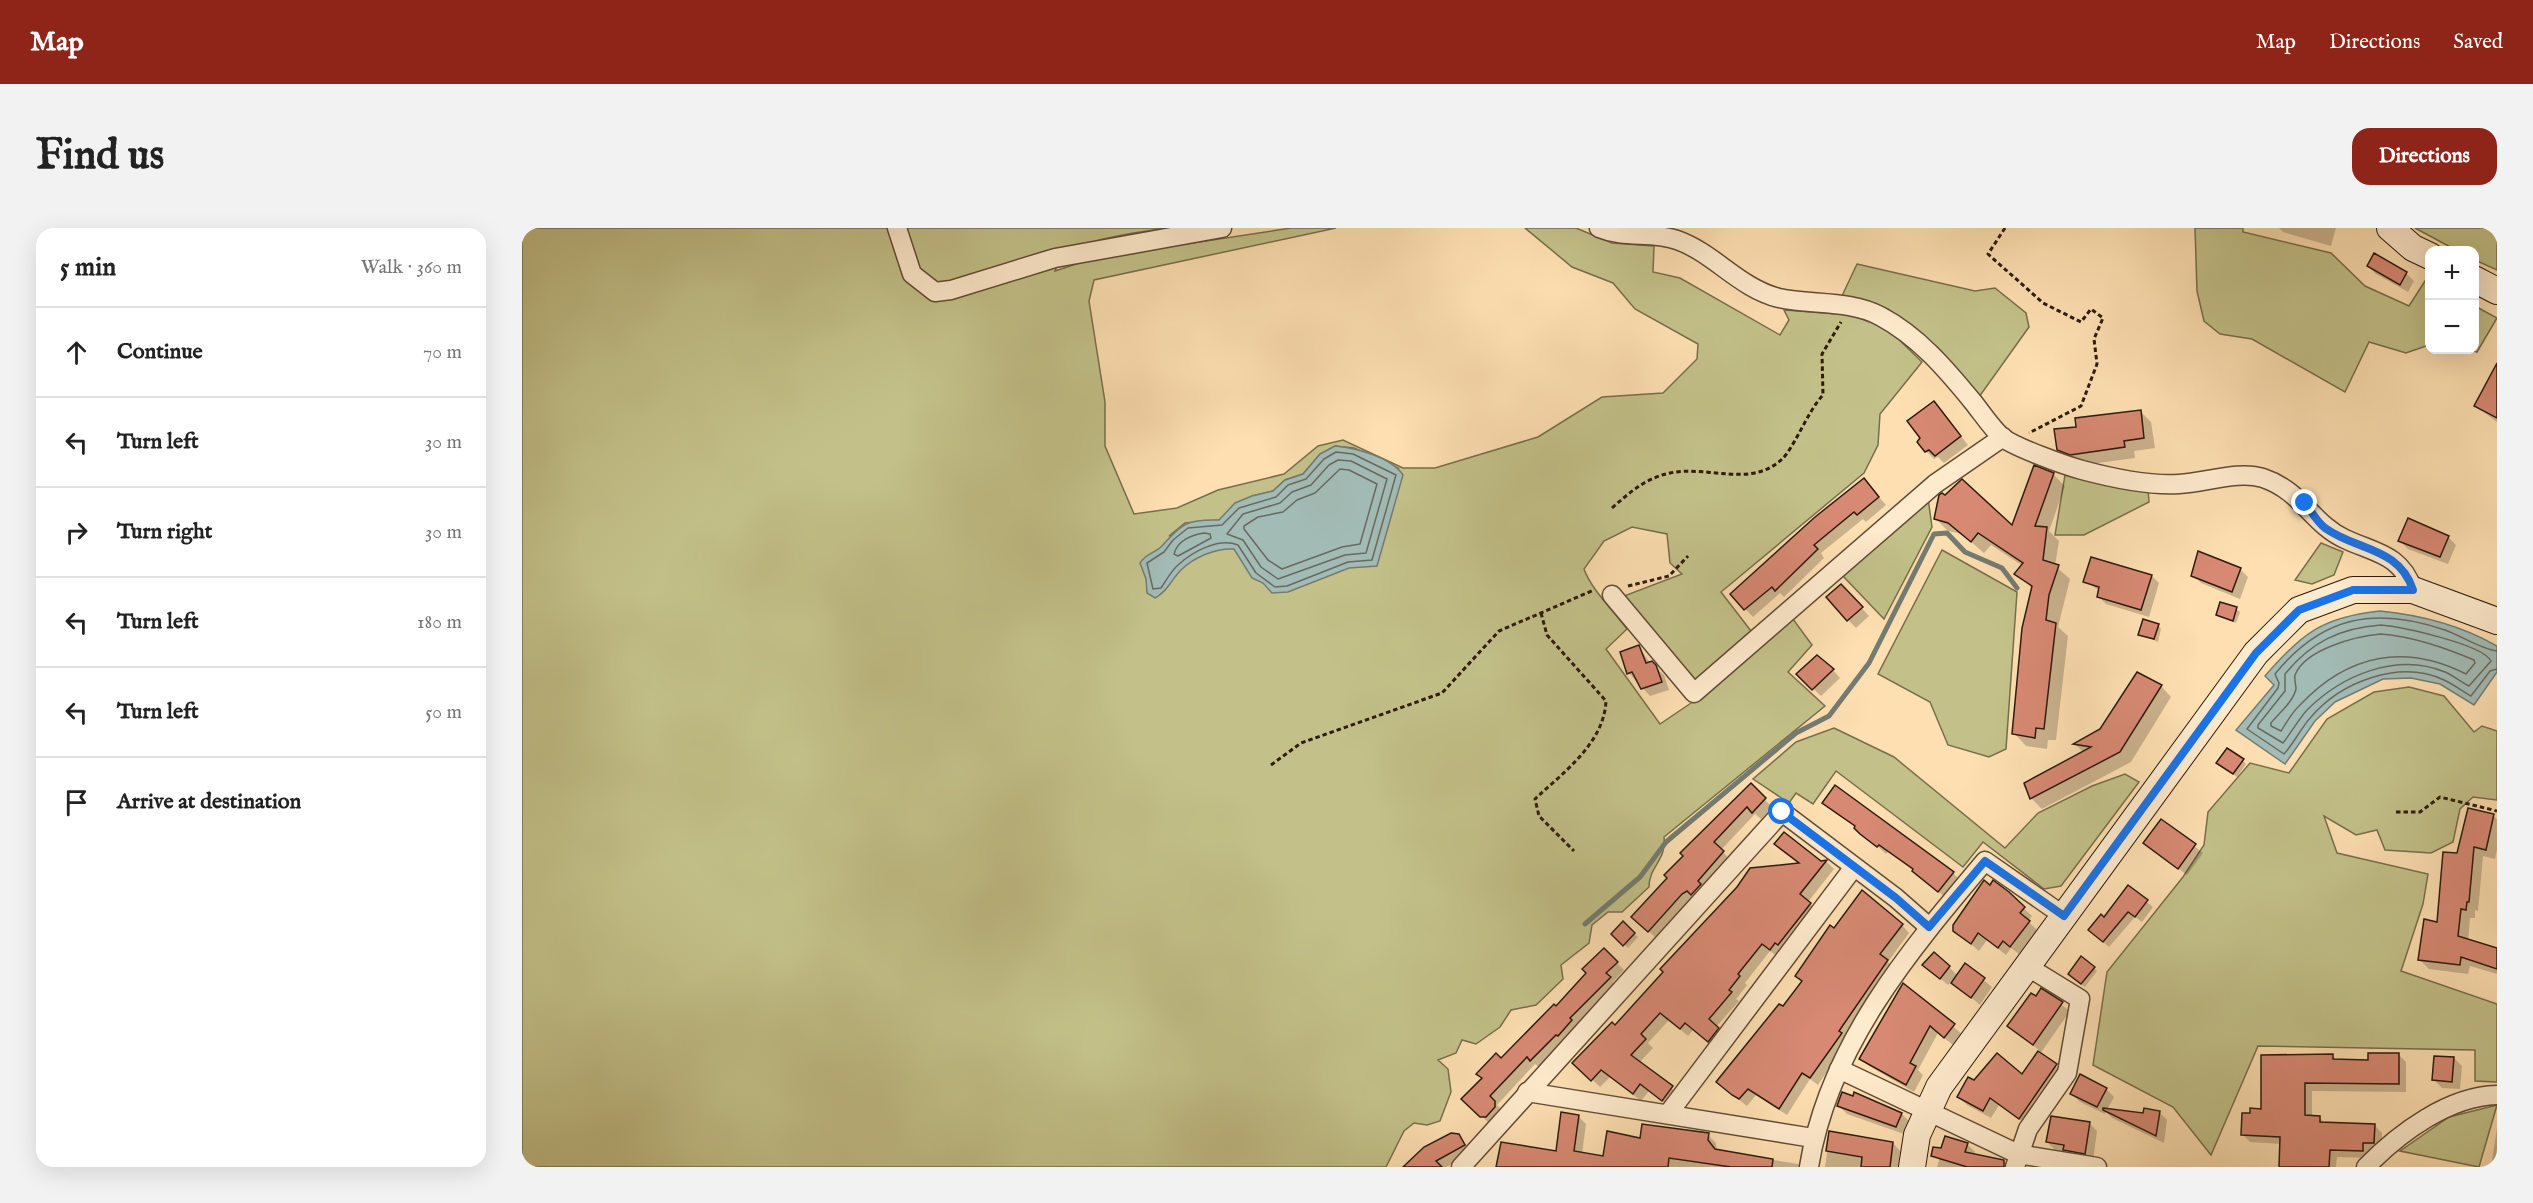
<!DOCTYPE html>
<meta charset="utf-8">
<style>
body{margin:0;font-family:"IM FELL English",serif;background:#f2f2f2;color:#222}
.controls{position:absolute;right:18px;top:18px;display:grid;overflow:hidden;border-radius:12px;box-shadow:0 6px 24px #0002}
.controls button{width:54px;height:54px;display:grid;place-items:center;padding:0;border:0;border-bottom:2px solid #e0e0e0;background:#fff;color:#222;font:30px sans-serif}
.stop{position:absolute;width:18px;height:18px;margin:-14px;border:4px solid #1a73e8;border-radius:50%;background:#fff}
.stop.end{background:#1a73e8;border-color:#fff;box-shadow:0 2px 6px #0008}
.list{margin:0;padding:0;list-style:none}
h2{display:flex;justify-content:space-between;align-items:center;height:78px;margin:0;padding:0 24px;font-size:26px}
h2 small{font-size:20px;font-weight:400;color:#767676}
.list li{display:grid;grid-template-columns:39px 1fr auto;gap:18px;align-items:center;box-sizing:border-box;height:90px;padding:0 24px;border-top:2px solid #e0e0e0}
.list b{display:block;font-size:22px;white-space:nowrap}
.list em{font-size:20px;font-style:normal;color:#767676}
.icon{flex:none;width:33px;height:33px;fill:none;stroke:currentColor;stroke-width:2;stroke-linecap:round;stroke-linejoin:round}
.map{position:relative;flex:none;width:1975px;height:939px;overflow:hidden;border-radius:18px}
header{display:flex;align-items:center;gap:36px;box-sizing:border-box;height:84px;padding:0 30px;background:#8f2418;color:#fff}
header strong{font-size:28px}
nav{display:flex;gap:33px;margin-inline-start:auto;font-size:21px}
.intro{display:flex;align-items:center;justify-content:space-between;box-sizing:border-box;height:144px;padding:0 36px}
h1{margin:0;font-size:42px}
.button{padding:15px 27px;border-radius:18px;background:#8f2418;color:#fff;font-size:21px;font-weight:700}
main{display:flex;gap:36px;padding:0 36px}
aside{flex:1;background:#fff;border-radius:18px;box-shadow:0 6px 24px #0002}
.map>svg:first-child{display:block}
.green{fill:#c3c189;stroke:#786e4a;stroke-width:1.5;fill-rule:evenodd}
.water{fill:#a2bbb5;stroke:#747b71;stroke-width:1.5}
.shadow{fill:#0003}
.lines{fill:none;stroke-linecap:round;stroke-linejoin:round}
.shore{stroke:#686a60;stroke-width:1.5}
.stream{stroke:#747b71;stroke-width:5}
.building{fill:#d78973;stroke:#2e1a0c;stroke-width:1.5}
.street-casing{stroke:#624b35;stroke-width:21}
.secondary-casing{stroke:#2e1a0c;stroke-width:28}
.path{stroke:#2e1a0c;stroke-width:3;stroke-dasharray:4.5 3;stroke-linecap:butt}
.street{stroke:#feeacc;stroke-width:18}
.secondary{stroke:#feeacc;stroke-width:26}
.route{stroke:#1a73e8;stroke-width:8}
</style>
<header>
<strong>Map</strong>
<nav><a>Map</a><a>Directions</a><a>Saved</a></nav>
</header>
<div class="intro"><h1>Find us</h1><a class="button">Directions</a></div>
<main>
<aside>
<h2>5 min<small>Walk · 360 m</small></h2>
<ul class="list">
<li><svg class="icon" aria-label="ahead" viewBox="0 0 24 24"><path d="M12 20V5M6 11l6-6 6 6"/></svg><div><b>Continue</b></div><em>70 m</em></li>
<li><svg class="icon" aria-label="left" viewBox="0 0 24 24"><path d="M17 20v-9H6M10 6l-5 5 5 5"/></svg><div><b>Turn left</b></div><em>30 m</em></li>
<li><svg class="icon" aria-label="right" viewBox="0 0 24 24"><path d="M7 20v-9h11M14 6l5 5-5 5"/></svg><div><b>Turn right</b></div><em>30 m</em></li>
<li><svg class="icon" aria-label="left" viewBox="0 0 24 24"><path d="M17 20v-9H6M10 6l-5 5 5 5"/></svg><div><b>Turn left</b></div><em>180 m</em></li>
<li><svg class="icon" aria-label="left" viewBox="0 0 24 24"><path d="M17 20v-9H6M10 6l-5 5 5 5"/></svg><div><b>Turn left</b></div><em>50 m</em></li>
<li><svg class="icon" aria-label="arrive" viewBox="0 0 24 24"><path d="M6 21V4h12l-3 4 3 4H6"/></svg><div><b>Arrive at destination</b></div></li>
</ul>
</aside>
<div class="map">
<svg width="1975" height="939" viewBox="0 0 1975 939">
<rect width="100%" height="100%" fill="#fddfb1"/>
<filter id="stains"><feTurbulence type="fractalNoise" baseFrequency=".00333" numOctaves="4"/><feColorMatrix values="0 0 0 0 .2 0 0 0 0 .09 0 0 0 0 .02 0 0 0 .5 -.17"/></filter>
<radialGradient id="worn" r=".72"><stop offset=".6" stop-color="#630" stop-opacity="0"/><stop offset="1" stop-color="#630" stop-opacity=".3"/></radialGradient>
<g class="green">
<path d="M0,0H645C616,5 542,10 533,43L572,30L769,0H814L572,52L567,73L583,174V218L612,286L655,280L696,262L762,246L796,218L821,212L881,240H913L1016,209L1080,169L1141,165L1175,131L1176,116L1113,81L1091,55L1050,39L1003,0H1054L1090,15L1132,18L1131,44L1158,50L1258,107L1267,92L1262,82L1330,87L1366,101L1400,134L1358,186L1356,217L1342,245L1199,364L1229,403L1173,453L1102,368L1160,346L1148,335L1145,306L1110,299L1082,313L1062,341C1069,361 1091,382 1105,401L1084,421L1138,496L1172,473L1271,391L1290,417L1266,444L1303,478L1142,609C1145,632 1127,638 1127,659L1100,684H1086L1070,697L1067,715L1039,737L1041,751L1014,777L989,782L978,799L954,816L940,812L934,825L916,832L926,841L929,864L918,893L905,897L892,895L882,903L864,939H0ZM813,218L832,220L876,240L647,308L663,295L697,292L730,268L751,263L763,252L781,246L798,226Z"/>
<path d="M1673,0H1721V4L1809,25L1843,58L1887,78L1903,53L1907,55V117L1884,125L1847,114L1823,164L1730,111L1698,106L1682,93L1675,63Z"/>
<path d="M1893,0H1975V42L1953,32L1952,22H1934Z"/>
<path d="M1335,36L1453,63L1473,60L1504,85L1507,99L1457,169L1415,119L1366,81L1319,70Z"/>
<path d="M1953,78L1975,90L1955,124L1948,122H1952Z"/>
<path d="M1543,247L1626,261L1627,274L1562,307H1533Z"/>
<path d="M1406,270L1410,299L1362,391L1320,347Z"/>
<path d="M1799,315L1821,324L1812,347L1790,356L1773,352Z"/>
<path d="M1420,322L1495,364L1484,521L1467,529L1426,517L1408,474L1356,446Z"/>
<path d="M1887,459L1922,468L1952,504L1960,498L1975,503V572L1951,569L1938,581L1931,614L1909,625L1863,622L1855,602L1834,607L1802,588L1815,625L1906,646L1901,676L1879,743L1975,776V854L1953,853V822L1736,818L1689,927L1651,879L1571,837L1585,744L1661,649L1682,617L1686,584L1728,535L1767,545L1805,491L1852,464Z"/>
<path d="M1312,500L1372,529L1483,620L1516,585L1570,558L1603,546L1617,554L1539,658L1522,661L1461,614L1441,639L1314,543L1291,576L1274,565L1267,575L1231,551L1274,514Z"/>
<path d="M1975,877L1957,939L1878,923L1927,889Z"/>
</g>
<g class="water">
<path d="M813,218C834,220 869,229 881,247L855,338L827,340L766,364L750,365L741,355L730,350L712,321C694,320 672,329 659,342C649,352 646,363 633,370L625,365L624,351L618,335C623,326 633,325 640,318C660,295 666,291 697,292L713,275L730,268L751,263L763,252L781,246L798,226Z"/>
<path d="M1858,383C1899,387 1940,398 1975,418V444L1952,477L1918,456L1889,450L1861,451L1813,474L1793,493L1763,536L1714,502L1752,457L1743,448C1780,405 1801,389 1858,383Z"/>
</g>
<g class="shadow">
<path d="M1757,0H1814L1809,18L1761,4Z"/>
<path d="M1846,38L1884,45L1892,53L1886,64L1854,46Z"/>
<path d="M1975,139V194L1954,178Z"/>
<path d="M1412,175L1446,217L1422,235L1416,229L1412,231L1404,223Z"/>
<path d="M1618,183L1629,194L1633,220L1612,223L1613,230L1561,237L1547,232L1536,221L1556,200Z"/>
<path d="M1531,246L1543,258L1527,303L1537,313L1533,338L1548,351L1536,399L1546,408L1534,512H1526L1525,521L1504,518L1492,505L1511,361L1494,346L1501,338L1469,317L1462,325L1440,306L1426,303L1414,291L1490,299Z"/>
<path d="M1349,260L1364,277L1344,294L1341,291L1299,325L1302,330L1262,369L1258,365L1231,389L1210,366Z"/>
<path d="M1926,309L1934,317L1926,336L1886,321L1878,313Z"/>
<path d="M1718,341L1726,349L1718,371L1679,355L1671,347Z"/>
<path d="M1630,348L1637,355L1627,389L1584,376L1576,368L1578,363L1563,353Z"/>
<path d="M1327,366L1347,388L1334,400L1326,392Z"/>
<path d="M1714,381L1718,384L1714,395L1695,387Z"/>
<path d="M1636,397L1639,401L1636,414L1618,406Z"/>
<path d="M1117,419L1128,435L1142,447L1147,462L1128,468L1107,445Z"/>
<path d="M1311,442L1318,450L1299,468L1276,446Z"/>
<path d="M1639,458L1649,469L1609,534L1520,581L1509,570L1501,557L1561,524L1553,516L1579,502Z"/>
<path d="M1721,533L1724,536L1715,549L1700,538Z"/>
<path d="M1229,558L1250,579L1239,591L1233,586L1199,622L1208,632L1134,710L1119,696Z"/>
<path d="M1313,559L1431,645L1439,653L1425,671L1392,643L1366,624L1364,626L1334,599L1310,583L1302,575Z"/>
<path d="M1971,588L1975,591V621L1973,631L1961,628L1956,683L1953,682V690H1948L1946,713L1975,721V746L1948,738L1946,746L1907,741L1898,732L1917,695L1937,627Z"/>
<path d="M1640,593L1681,625L1665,647L1623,615Z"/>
<path d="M1254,616L1299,634H1305L1312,641L1286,674L1296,684L1256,729L1248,723L1223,755L1225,757L1214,771L1217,773L1194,799L1204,809L1195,821L1171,802L1166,808L1147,792L1126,815L1131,820L1117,835L1158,867L1149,880L1127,863L1119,873L1088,849L1078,859L1053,835L1278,637Z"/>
<path d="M1463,654L1486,665L1510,688L1506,693L1515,702L1497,726L1489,720L1484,727L1465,712L1457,723L1430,700Z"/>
<path d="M1606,659L1631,679L1620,694L1613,689L1587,719L1574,708L1582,691Z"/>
<path d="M1101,695L1116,709L1106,720L1091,706Z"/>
<path d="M1380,697L1387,705L1366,734L1373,741L1296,857L1288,851L1265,887L1234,867L1225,878L1203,861L1281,754L1275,748Z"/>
<path d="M1082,722L1102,742L1091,754L1095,758L1017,839L1013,836L975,877L983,885L970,898L942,871L1034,780L1066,745Z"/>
<path d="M1402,737L1427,739L1436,748L1443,737L1470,759L1458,777L1430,753L1426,757Z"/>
<path d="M1572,740L1575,743L1563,759L1551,749Z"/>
<path d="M1381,757L1440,806L1431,817L1416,805L1396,842L1401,847L1392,864L1347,838L1339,831Z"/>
<path d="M1519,762L1548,783L1518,826L1542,845L1506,897L1477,877L1469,890L1445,877L1437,869L1453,854L1500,848L1518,823L1487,798Z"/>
<path d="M1876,826L1884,834V864L1790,863V889H1797L1804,896L1852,897L1860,905V922H1849L1848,930L1815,929L1814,939H1758L1759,916L1728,914L1721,907L1729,886L1741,882L1811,828L1816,833L1847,834Z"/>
<path d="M1932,830L1940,838L1938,861L1920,860L1912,852Z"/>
<path d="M1584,861L1592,869L1585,882L1622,886L1637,884L1645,892L1642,915L1590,890L1584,884L1583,886L1558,874L1550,866Z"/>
<path d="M1333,866L1380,886L1388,894L1382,906L1325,886L1317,878L1332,870Z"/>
<path d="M1056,888L1064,896L1060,926L1082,930L1119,911L1186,907L1194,915L1195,923L1276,936L1279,939H976L1035,924Z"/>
<path d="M1567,895L1575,903L1571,933L1551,930L1545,924L1533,922L1525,914Z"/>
<path d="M1975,900V939H1969Z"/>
<path d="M1308,905L1371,915L1378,923L1376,939H1303Z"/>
<path d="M937,907L949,923L942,930L924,939H884Z"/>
<path d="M1424,909L1445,916L1453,924L1452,927L1477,931L1485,939H1415Z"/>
</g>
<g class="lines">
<g class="shore">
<path d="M814,224L831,226L874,247L850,332L826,334L765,358L753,359L734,345L716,317C697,309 670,324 656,337C649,343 644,353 639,360L631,361L625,335L642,324L651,312L666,300L700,297L717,280L754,269L766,257L784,251L802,231Z"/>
<path d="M816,232L829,233L865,251L844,325L823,327L756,351L739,339L721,312L705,306L721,286L758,275L770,264L789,257L807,237Z"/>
<path d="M818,241L827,242L855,256L838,316L820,319L760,341L746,332L722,301V298L736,289L761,284L775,272L793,265Z"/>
<path d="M682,305L688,306L689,310L656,328L652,326C655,313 669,307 682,305Z"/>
<path d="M1859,397C1880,399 1960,416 1969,433L1947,458C1939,454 1932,448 1923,444C1875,424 1820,447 1785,482C1776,492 1769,505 1761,515L1736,500V497L1763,463V446C1789,414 1818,400 1859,397Z"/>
<path d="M1859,406C1892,409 1921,419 1952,432L1953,435L1944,446C1883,415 1826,426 1778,477C1770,484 1765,494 1759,503L1749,498V495C1757,485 1771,474 1774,461C1774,457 1772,451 1773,447C1783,421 1835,408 1859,406Z"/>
<path d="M1975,423C1958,421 1940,408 1923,402C1853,378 1800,388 1753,446L1757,455L1756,460L1725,501L1762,526C1772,515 1779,500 1789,489C1819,454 1877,431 1922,452C1931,456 1940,463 1949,468L1968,443L1975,441"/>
</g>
<path class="stream" d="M1063,696L1118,649L1144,614L1274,505L1307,488L1347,435L1412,306L1425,305L1443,324L1480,340L1495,360"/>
</g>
<g class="building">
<path d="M1852,25L1885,44L1878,57L1845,38Z"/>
<path d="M1975,135V190L1952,178Z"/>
<path d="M1412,173L1439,208L1413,228L1407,222L1403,224L1395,214L1398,210L1385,193Z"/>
<path d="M1619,182L1622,210L1602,213L1603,219L1548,227L1535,222L1532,201L1554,199L1553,190Z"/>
<path d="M1512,237L1532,245L1513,298L1525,299L1521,332L1537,337L1527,367L1524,392L1534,395L1522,501L1514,500L1513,510L1490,506L1500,400L1510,358L1492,346L1501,335L1456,305L1449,314L1426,295L1412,291L1417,267L1420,265L1423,267L1440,251L1490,297Z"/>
<path d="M1342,250L1357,269L1335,287L1332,284L1292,317L1296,321L1253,363L1250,359L1222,382L1208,366L1293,289Z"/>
<path d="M1886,290L1927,308L1918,329L1876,313Z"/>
<path d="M1676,323L1719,340L1710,364L1669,348Z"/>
<path d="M1569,329L1630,347L1619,382L1575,369L1577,359L1561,354Z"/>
<path d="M1319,356L1341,379L1325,393L1304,369Z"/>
<path d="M1698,374L1715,379L1711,393L1694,387Z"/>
<path d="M1621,391L1637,396L1632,411L1616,407Z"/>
<path d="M1117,417L1124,435L1130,433L1134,437L1140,454L1119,461L1110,444L1105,446L1098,424Z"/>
<path d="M1295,427L1312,441L1290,462L1274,446Z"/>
<path d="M1615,444L1640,457L1598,524L1508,571L1502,555L1569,519L1551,516L1578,501Z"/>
<path d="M1705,520L1722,531L1711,546L1694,535Z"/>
<path d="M1229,555L1244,570L1230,585L1225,579L1192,614L1202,623L1176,653L1179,656L1169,667L1165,663L1160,666L1126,704L1109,689L1145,650L1142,647L1161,628L1158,625Z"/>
<path d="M1313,557L1432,644L1416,664L1390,643L1391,641L1357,617L1355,619L1338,606L1332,600L1333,598L1300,575Z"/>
<path d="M1946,580L1972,586L1964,622L1952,619L1947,674H1945L1944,682L1939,681L1936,708L1975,720V741L1939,729L1938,737L1896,732L1902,691L1915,694L1921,624L1935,625Z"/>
<path d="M1639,591L1674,616L1656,641L1621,615Z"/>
<path d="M1262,604L1299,633L1305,632L1278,666L1289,675L1256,717L1253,715L1248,722L1240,716L1216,746L1218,748L1207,762L1210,764L1187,791L1197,800L1186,814L1163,795L1158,801L1138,785L1119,806L1124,811L1109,827L1151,858L1140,873L1118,856L1111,866L1079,842L1069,853L1050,835L1090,794L1093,797L1141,744L1138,741L1215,659L1228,640L1277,635L1252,616Z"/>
<path d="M1462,652L1468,657L1471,652L1487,664L1503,679L1498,685L1508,693L1488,719L1481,713L1476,720L1456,705L1449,716L1431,703V697Z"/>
<path d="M1606,657L1626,672L1613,689L1606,684L1581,714L1566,702L1579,686L1582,689Z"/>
<path d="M1340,662L1381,696L1358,726L1366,732L1317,803L1320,805L1288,850L1280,845L1257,881L1226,861L1217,871L1210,867L1194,854L1257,776L1261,778L1280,753L1273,748L1308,697L1312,700Z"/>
<path d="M1101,693L1113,705L1101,718L1089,706Z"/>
<path d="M1082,720L1096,734L1084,745L1089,749L1048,790L1050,792L1036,808L1034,807L1008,833L1005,829L968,868L973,873V879L964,889H958L939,871L960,850L954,846L974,825L979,830L1032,776L1034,778L1064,745L1060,741Z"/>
<path d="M1412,724L1428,738L1418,751L1400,737Z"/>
<path d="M1559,728L1573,739L1559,756L1546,746Z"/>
<path d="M1443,735L1463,750L1449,770L1429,755Z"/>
<path d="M1381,755L1433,796L1422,810L1408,798L1388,835L1394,838L1384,857L1337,831Z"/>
<path d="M1519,760L1541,774L1511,817L1485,798L1509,765L1514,768Z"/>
<path d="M1516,823L1535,836L1497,891L1468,870L1461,883L1435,869L1446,849L1452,852L1475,825L1500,846Z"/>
<path d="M1846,825H1877V856L1783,855V887L1798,888V894L1853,896L1852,915H1841V923L1808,922L1807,939H1757L1758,909L1719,907L1720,885H1728V880L1739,881V827L1811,826V831L1846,832Z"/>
<path d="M1912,828L1932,829L1930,854L1910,852Z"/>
<path d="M1558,846L1585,860L1575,879L1548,866Z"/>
<path d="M1320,864L1331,868L1332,864L1380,885L1374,899L1315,878Z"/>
<path d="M1581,880L1621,885L1622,880L1638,883L1634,908L1581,882Z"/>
<path d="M1039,884L1057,887L1052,923L1081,928L1085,903L1118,910L1120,896L1187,905L1186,912L1193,921L1251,931L1250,939H1209L1147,930L1146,939H974L979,914L1034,923Z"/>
<path d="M1529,888L1568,894L1563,926L1541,922L1542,917L1524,914Z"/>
<path d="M1307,903L1371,914L1368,939H1339L1340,929L1304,923Z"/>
<path d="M929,905L937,906L943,917L914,933L920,939H881L902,919Z"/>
<path d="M1423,908L1446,915L1443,924L1482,932V939H1445L1409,928L1411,919L1419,920Z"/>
</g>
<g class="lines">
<defs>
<g id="street">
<path d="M375,0L390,46L413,64L429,62L533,30L700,0"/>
<path d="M1077,0C1104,11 1128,3 1155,12C1192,25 1217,60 1257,70C1289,77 1329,72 1358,88C1396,108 1424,141 1451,174C1460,185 1470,201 1481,210C1495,220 1542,237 1560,242C1590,250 1625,258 1657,256C1683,255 1716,242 1741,250C1780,263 1790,296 1823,311C1853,325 1879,326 1891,362"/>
<path d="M1090,367L1172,465L1413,256L1481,209"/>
<path d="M1317,841L1496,926L1575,939"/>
<path d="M1005,864L1291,910"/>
<path d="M1146,886L1332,639"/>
<path d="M939,939L1260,584L1374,670L1407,699"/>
<path d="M1287,939C1306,819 1387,723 1463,633L1542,688"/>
<path d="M1493,939L1506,901L1545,845L1558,771L1506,739"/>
<path d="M1844,939C1877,905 1927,868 1975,867"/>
</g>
<g id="secondary">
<path d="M1868,0L1891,20L1908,28"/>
<path d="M1952,51L1975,63"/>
<path d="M1390,939L1395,907L1417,859L1734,425L1777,382L1831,362H1891L1975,393"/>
</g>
</defs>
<use href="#street" class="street-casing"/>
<use href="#secondary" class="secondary-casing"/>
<g class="path">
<path d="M1483,0L1466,26L1521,75L1559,94L1569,81L1581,90L1572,111L1575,136L1559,178L1507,205"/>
<path d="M1090,280C1108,264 1124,250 1148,245C1185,237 1228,260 1259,232C1272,221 1285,184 1301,167L1300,126L1319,94"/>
<path d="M1106,358L1147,348L1166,328"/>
<path d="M1019,385L1025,407L1084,473C1082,515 1042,544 1013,571L1017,588L1052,623"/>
<path d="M749,537L779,515L920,465L977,403L1072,362"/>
<path d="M1874,584H1898L1918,569L1975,583"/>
</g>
<use href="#street" class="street"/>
<use href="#secondary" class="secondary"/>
</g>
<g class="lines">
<path class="route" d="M1260,584L1374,670L1407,699L1463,633L1542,688L1734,425L1777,382L1831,362H1891C1877,319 1835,323 1803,300C1795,294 1789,283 1783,275"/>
</g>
<rect width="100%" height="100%" filter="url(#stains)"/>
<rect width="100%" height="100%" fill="url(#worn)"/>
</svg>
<div class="controls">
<button>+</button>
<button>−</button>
</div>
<div class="stop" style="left:1260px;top:584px"></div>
<div class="stop end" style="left:1783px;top:275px"></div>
</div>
</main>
